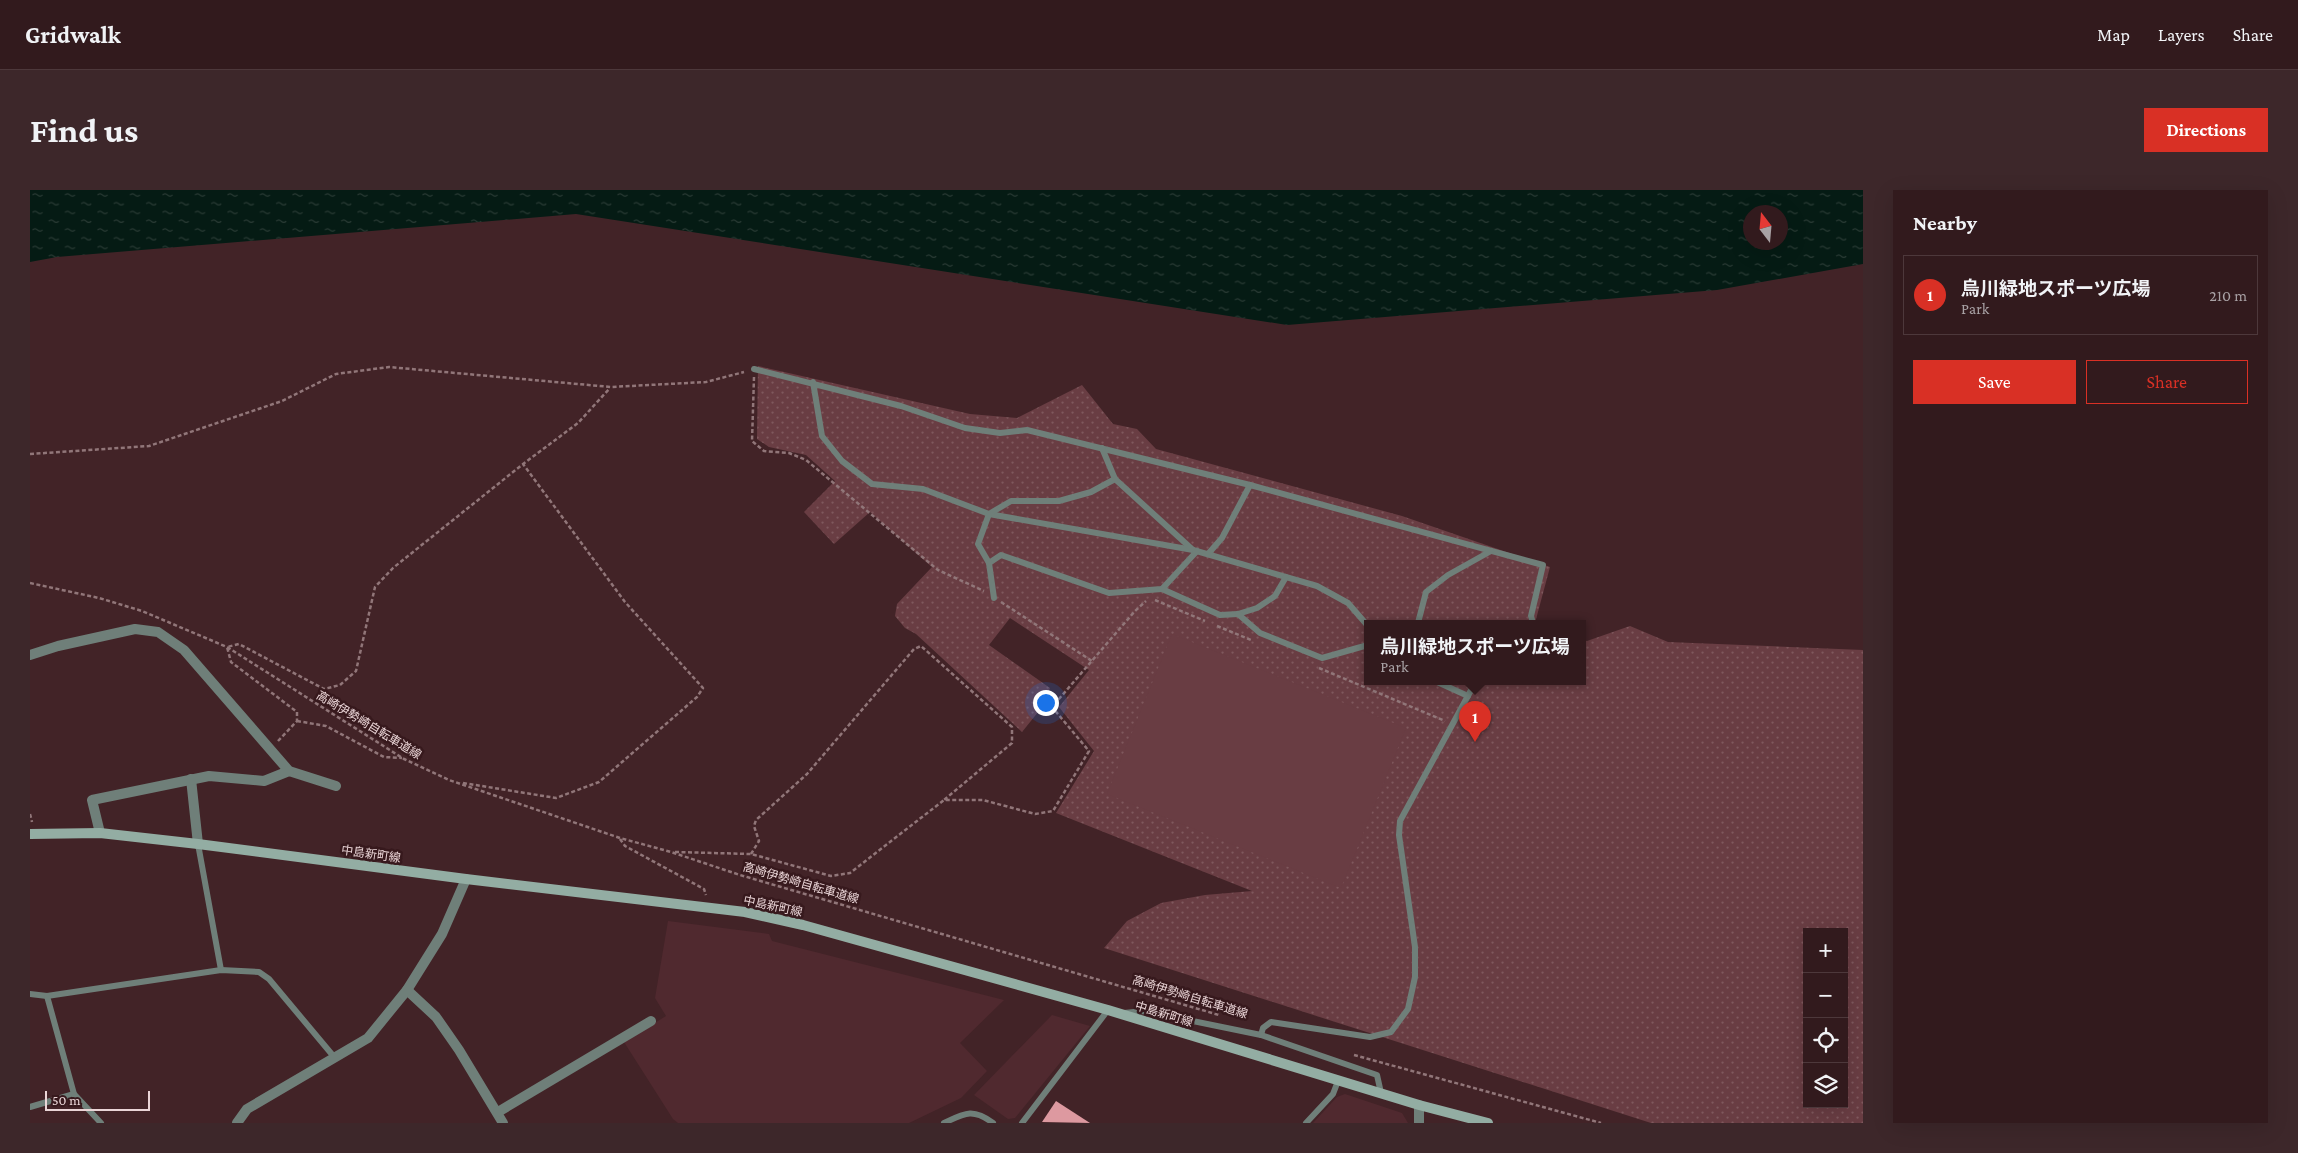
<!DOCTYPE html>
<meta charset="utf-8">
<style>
body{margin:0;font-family:"Crimson Pro","Noto Sans JP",serif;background:#3d272a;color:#f1f3f6}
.controls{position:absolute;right:15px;bottom:15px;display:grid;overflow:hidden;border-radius:0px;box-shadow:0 5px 20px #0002}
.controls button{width:45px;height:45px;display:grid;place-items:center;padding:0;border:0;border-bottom:1px solid #4d383b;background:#321a1d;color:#f1f3f6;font:25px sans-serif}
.compass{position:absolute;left:1713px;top:15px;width:45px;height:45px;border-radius:50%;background:#321a1d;box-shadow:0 5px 20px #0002;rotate:344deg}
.scale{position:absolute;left:15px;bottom:12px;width:105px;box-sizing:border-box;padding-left:5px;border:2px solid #ead5d7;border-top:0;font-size:14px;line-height:18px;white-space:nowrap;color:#ead5d7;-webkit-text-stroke:4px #37191d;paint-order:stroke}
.you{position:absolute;left:1015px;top:512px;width:18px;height:18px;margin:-12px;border:4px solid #fff;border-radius:50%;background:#1a73e8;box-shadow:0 0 0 8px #1a73e833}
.badge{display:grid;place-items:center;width:32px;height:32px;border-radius:50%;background:#d93025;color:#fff;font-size:16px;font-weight:700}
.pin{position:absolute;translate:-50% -41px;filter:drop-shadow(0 1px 2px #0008)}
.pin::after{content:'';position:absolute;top:26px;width:18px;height:15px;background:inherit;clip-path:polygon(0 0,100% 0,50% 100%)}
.popup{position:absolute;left:1334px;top:430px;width:222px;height:65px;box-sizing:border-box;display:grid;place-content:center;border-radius:0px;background:#321a1d;filter:drop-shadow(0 1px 4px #0005);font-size:16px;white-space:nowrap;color:#a8a1a4}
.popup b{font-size:19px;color:#f1f3f6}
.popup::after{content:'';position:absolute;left:50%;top:100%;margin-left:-10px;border:10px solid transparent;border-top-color:#321a1d}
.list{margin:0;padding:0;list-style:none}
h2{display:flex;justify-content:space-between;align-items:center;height:65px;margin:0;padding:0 20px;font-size:21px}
h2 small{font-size:16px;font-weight:400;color:#a8a1a4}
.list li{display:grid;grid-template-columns:32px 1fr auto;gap:15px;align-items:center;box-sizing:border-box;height:80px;margin:0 10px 10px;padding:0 10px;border:1px solid #4d383b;border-radius:0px}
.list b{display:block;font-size:19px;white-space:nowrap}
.list p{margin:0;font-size:16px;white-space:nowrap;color:#a8a1a4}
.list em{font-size:16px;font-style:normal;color:#a8a1a4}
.actions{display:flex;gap:10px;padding:15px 20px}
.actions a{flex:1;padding:11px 0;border:1px solid #d93025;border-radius:0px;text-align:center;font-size:18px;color:#d93025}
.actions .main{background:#d93025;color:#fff}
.icon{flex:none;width:28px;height:28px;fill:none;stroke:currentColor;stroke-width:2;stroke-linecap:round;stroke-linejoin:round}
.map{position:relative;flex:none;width:1833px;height:933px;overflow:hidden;border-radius:0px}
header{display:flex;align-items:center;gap:30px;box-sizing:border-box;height:70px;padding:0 25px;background:#321a1d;border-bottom:1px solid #4d383b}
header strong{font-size:24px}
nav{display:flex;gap:28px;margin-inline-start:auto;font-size:18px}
.intro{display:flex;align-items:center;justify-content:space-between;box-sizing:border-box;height:120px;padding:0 30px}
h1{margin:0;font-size:35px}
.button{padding:12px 22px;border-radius:0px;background:#d93025;color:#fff;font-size:18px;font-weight:700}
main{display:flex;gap:30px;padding:0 30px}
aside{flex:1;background:#321a1d;border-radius:0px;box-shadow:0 5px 20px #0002}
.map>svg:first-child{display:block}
.built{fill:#50292f}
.grass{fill:url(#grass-dots);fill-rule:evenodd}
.pitch{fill:#693d43}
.water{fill:url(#water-ripples);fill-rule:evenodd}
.building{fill:#dd99a0}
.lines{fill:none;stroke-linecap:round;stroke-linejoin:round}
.path{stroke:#917679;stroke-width:2.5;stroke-dasharray:4 2.5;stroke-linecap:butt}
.service{stroke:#6f7f79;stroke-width:6}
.minor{stroke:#6f7f79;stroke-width:10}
.tertiary{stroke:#6f7f79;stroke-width:10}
.secondary{stroke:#93ada3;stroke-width:10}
.labels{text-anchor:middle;stroke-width:5;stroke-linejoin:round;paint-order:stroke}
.street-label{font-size:12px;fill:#ead5d7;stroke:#37191d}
</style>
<header>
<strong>Gridwalk</strong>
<nav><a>Map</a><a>Layers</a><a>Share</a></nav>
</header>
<div class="intro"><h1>Find us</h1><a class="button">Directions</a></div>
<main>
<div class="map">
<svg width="1833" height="933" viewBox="0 0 1833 933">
<defs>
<pattern id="grass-dots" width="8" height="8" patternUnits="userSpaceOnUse" patternTransform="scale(1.25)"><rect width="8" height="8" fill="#693d43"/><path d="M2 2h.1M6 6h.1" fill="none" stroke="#7f585d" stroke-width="1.8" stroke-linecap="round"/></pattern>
<pattern id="water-ripples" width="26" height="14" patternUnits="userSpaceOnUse" patternTransform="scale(1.25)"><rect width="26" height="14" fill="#051b14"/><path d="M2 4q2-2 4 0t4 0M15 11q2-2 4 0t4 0" fill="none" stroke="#2a3b35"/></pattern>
</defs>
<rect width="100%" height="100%" fill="#422327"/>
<g class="built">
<path d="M638,731L739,744L742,751L974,810L930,853L957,881L931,908L879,933H648L643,929L594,852L636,826L625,808Z"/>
<path d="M1022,825L1060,836L985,928L978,929L944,905Z"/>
<path d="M1315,904L1372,923L1378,933H1283L1307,907Z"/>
</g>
<path class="grass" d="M728,176L940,224L987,228L1052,195L1083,234L1107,239L1126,259L1372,326L1520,377L1505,433H1338V491H1552L1553,450L1557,451L1600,436L1638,452L1833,460V933H1621L1074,758L1097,731L1131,713L1175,705L1222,701L1026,623L1064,561L1029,517L1059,480L980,428L959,455L1020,498L1013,516L992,542L886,444L875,438L865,426L867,414L902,377L840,322L804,354L774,322L805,291L776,265L739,257L727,249ZM1777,742H1814V914H1777Z"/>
<path class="pitch" d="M1142,444L1376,538L1311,698L1077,604Z"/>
<path class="water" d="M0,0H1833V74L1687,100L1257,135L546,24L27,67L0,72ZM1720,22H1750V52H1720Z"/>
<path class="building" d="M1026,911L1060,933L1012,932Z"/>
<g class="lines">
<g class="path">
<path d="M724,187L722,251L734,261L759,263L776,270L908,380L954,401"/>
<path d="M0,264L119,256L252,211L306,184L359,177L581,197L676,192L714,182"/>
<path d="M0,393L69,408L112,421L197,457L374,569L419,590L590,648L641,662L710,685L1189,825"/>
<path d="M1125,410L1175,431"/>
<path d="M971,412L1062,471"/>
<path d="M1187,436L1221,450"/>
<path d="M1289,478L1415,531"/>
<path d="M267,531L296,536L354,567L372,568"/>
<path d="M248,551L267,531V522L201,472L197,457L209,454L294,499L310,495L326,481L345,397L363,378L493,274L548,233L580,198"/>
<path d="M433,593L526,608L569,592L667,507L673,498L595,412L493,274"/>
<path d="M0,624L2,632"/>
<path d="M590,649L595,656L674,699L676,705"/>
<path d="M645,662L721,664L801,686L820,683L914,610H953L1005,624L1023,621L1059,561L1022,517L1105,421L1116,411"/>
<path d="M721,664L729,651L724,636L726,630L777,584L884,459L891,456L982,537V553L914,610"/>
<path d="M1324,865L1571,933"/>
</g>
<g class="service">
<path d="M724,179L871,216L935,238L970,243L997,240L1220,295L1513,375L1501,426L1503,433"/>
<path d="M783,192L792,246L812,271L842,294L893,299L959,324L1163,360L1287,396L1318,413L1338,436"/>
<path d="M1072,258L1085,289L1163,360"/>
<path d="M1178,364L1192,348L1220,295"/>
<path d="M959,373L971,365L1079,403L1132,399L1167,361"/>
<path d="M1132,399L1190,425L1208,424L1227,418L1245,406L1256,387"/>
<path d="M964,408L959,373L948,354L959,324L981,311H1029L1061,302L1085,289"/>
<path d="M1208,424L1230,443L1292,468L1338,455"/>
<path d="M1388,433L1396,402L1418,385L1461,361"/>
<path d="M1405,491L1438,506"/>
<path d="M168,654L191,780"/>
<path d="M0,804L17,806L191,780L229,782L239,789L305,868"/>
<path d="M17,806L44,904L71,933"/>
<path d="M1094,823L1114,821L1231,845L1233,838L1241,832L1340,847L1361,842L1378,819L1385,787V757L1369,645L1370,631L1446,491"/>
<path d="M1231,845L1347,885L1351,903"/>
<path d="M0,917L44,904"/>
<path d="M914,933C935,923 943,918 963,933"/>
<path d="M992,933L1078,820"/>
<path d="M1276,933L1303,904L1308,891"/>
</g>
<g class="minor">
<path d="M0,465L28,456L105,439L128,442L154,460L259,581L306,596"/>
<path d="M161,589L168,654"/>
<path d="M70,643L62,610L179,586L234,591L259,581"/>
<path d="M377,800L406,827L429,860L473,933"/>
<path d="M468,922L621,831"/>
<path d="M207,933L217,919L338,848L377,800L412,744L436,689"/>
</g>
<path class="tertiary" d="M1389,915V933"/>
<path class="secondary" d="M0,644L70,643L168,654L436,689L715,722L773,735L1078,820L1389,915L1458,933"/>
</g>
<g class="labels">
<g class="street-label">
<text transform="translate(339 535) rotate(31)" y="4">高崎伊勢崎自転車道線</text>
<text transform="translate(341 664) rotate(8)" y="4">中島新町線</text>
<text transform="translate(771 693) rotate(16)" y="4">高崎伊勢崎自転車道線</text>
<text transform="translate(743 716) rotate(12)" y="4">中島新町線</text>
<text transform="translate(1160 807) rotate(17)" y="4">高崎伊勢崎自転車道線</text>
<text transform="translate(1134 824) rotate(17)" y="4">中島新町線</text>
</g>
</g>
</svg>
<div class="controls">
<button>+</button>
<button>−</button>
<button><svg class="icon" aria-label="locate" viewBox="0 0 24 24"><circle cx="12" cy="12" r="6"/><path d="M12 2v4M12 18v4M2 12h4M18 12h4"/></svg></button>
<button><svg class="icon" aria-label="layers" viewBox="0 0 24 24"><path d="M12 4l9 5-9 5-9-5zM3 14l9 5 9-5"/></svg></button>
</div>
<svg class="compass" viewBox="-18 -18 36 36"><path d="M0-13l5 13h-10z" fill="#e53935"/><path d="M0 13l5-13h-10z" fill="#a8a1a4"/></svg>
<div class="scale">50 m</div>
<div class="you"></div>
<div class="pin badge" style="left:1445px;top:552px">1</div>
<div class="popup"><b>烏川緑地スポーツ広場</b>Park</div>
</div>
<aside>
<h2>Nearby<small></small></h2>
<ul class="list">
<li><span class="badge">1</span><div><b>烏川緑地スポーツ広場</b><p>Park</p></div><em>210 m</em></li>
</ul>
<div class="actions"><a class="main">Save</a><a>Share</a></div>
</aside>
</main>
